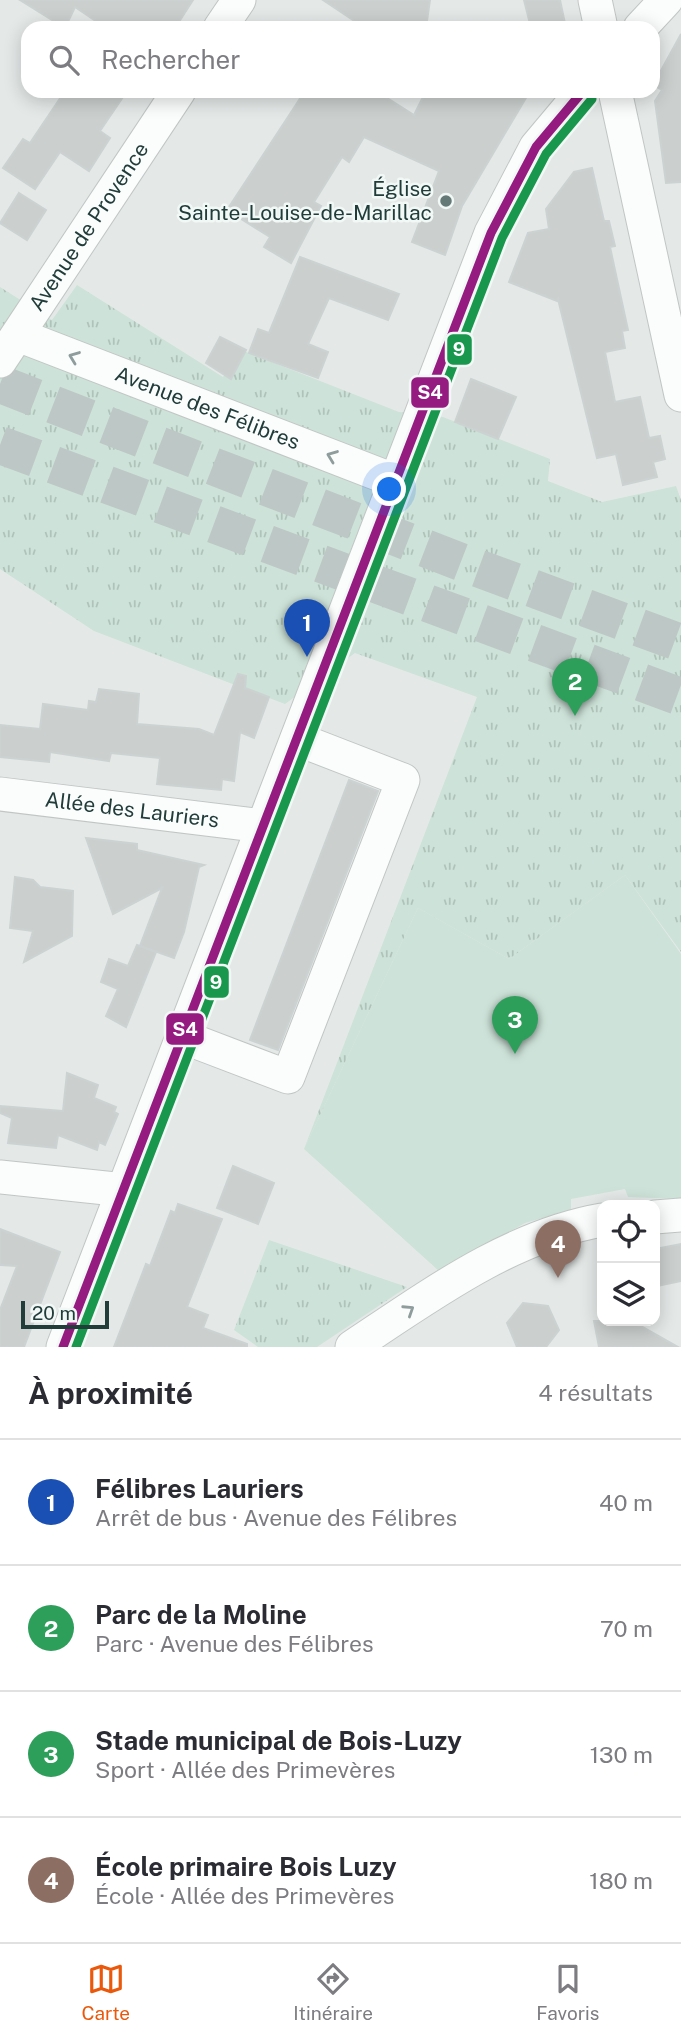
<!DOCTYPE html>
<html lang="fr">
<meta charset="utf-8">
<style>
body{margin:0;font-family:"Public Sans",sans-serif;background:#f7f7f7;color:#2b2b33}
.controls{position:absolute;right:21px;bottom:21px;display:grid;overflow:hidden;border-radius:14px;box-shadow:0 4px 18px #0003}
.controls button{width:63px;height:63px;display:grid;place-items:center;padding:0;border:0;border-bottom:2px solid #e1e1e2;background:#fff;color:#2b2b33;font:35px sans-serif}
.scale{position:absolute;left:21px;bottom:18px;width:88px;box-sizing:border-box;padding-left:7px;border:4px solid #213d3a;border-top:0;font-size:19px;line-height:24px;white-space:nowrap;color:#213d3a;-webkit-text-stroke:5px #f2f8f6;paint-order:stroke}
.you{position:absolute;left:390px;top:490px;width:24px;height:24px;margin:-18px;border:5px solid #fff;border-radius:50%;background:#1a73e8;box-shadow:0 0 0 10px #1a73e833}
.badge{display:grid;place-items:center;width:46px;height:46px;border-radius:50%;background:#ea580c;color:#fff;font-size:23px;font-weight:700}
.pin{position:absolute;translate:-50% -58px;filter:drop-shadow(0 2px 4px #0008)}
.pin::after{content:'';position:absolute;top:37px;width:24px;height:21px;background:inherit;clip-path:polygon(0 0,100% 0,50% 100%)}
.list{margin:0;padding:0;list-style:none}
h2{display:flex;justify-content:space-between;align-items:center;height:91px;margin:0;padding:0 28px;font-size:30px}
h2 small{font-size:23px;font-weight:400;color:#7c7c81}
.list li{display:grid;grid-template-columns:46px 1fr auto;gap:21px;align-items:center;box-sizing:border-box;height:126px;padding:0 28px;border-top:2px solid #e1e1e2}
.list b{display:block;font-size:26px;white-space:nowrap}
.list p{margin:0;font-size:23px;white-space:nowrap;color:#7c7c81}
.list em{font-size:23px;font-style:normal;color:#7c7c81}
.icon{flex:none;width:38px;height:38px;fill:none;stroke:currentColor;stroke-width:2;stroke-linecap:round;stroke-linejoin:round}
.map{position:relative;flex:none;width:681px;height:1347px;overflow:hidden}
.search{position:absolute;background:#fff;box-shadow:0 4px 18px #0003;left:21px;right:21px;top:21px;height:77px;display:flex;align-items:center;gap:18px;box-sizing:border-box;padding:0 24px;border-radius:21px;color:#7c7c81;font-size:26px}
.sheet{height:595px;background:#fff}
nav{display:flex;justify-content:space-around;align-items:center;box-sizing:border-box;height:98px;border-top:2px solid #e1e1e2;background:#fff;font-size:19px;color:#7c7c81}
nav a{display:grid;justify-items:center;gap:4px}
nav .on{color:#ea580c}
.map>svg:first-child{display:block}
.green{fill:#cde2d8}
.park{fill:url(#park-tufts)}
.building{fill:#cbd0cf;stroke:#ccd2d1;stroke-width:2}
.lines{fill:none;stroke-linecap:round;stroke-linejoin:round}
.highway-tunnel{stroke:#bdc7c5;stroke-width:38;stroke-dasharray:38 19;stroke-linecap:butt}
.minor-casing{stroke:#c1c6c5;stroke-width:35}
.minor{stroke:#fbfcfc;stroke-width:33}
.bus-1-casing{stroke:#f2f8f6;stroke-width:14}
.bus-2-casing{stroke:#f2f8f6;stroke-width:14}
.bus-1{stroke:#951b81;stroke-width:9}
.bus-2{stroke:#19984d;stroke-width:9}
.oneway{stroke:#8e9c9b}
.poi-dot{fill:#657977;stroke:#f2f8f6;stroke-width:2.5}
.labels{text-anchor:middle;stroke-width:5;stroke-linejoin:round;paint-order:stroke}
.poi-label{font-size:21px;fill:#213d3a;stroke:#f2f8f6;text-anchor:end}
.street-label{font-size:21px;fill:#213d3a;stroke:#f2f8f6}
.line-badge{stroke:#f2f8f6;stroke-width:2.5}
.badge-label{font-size:19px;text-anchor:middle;font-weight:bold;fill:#fff}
</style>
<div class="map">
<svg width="681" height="1347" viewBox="0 0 681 1347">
<defs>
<pattern id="park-tufts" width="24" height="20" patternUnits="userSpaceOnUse" patternTransform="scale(1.75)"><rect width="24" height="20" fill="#cde2d8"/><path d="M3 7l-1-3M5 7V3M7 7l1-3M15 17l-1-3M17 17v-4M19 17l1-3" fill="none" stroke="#b0c3ba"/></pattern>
</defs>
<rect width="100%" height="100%" fill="#e4e9e8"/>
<path class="green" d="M625,875L681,954V1199L628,1197L625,1189L571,1199V1210L525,1223L439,1271L304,1149L418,908L509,959Z"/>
<g class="park">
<path d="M77,285L223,377L239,349L399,412L443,417L550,459L548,481L602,502L676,486L681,500V952L625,875L509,959L418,908L304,1149L477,697L355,653L285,704L94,631L0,569V287L52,320Z"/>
<path d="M269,1240L407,1287L317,1347H258L234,1330Z"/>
</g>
<g class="building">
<path d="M20,0H193L175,28H106L75,7L65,28Z"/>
<path d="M323,0H430L426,28H365Z"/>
<path d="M524,0H560L566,28H531Z"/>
<path d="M681,34V182L666,183L655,101L662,90L653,85Z"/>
<path d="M65,91H127L100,131L110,138L89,171L60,152L35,189L3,168L23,139L30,143Z"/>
<path d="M305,91H376L414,115L426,91L491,94L493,91H530L462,206L445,255L412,242L439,171L364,137L349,162L342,157L314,202L321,206L291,263L264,247L270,237L227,210Z"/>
<path d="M592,168L604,221H609L615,246L610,247L628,330L622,331L625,348L605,352L615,402L640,397L649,438L660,436L665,459L653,462L657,477L623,485L616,454L597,458L558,299L557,301L509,282L528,233L549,229L546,209L574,172Z"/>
<path d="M19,193L46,210L27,240L0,223Z"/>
<path d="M300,257L399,294L388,320L329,298L308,344L328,352L318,378L249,353L258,329L269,333Z"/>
<path d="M220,337L246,350L231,379L206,363Z"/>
<path d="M471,379L516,397L498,439L455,422Z"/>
<path d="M238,674L246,676L245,688L269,697L254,738L240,732L234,781L222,779L221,790L157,784L160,758L111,753L109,761L50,752L49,762L0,757V725L40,729L43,704L88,710L89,701L96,702L99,689L139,694L137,724L199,729L214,735Z"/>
<path d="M349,780L378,791L278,1050L250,1040Z"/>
<path d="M86,838L137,844V850L204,865L199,867L184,932L174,958L140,946L162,888L113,914Z"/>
<path d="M15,877L33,880L40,887L73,891L72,936L24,962L33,931L10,928Z"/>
<path d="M137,945L156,952L126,1027L106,1016L118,989L101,982L109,959L128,966Z"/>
<path d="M67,1073L98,1085L94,1098L116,1107L114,1112L118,1114L105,1145L99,1142L97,1150L58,1135L56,1148L8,1143L12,1118L0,1113V1106L63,1111Z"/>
<path d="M233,1166L274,1183L258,1224L217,1208Z"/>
<path d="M178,1204L222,1219L187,1307L208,1315L203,1328L247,1344V1347H114L146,1264L150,1266L171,1211L175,1213Z"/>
<path d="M0,1229L60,1252L24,1347H0V1310L17,1266L0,1265Z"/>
<path d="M681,1244V1281L657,1286L655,1249Z"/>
<path d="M523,1303L548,1306L559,1330L546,1347H517L507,1323Z"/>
<path d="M594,1321H632L678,1347H599Z"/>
</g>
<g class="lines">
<g class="highway-tunnel">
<path d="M0,384L461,562L681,643"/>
<path d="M0,445L681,697"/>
</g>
<defs>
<g id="minor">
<path d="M595,0L601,28"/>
<path d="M220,28L239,0"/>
<path d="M640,28L666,0"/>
<path d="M615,91L681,395"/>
<path id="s1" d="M18,335L396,481"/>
<path id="s2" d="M0,361L179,91"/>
<path id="s3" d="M0,794L264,826"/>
<path d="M183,1037L288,1077L403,780L297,739"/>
<path d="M0,1177L125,1190"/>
<path d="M655,1217L681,1215"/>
<path d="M63,1347L491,233L536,147L583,91"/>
<path d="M352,1347C429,1296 510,1236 602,1220"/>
</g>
</defs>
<use href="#minor" class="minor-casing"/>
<use href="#minor" class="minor"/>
<defs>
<path id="bus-1" d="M63,1347L491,233L536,147L583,91"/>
<path id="bus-2" d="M76,1347L502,238L546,154L592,99"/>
</defs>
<use href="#bus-1" class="bus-1-casing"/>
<use href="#bus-2" class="bus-2-casing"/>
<use href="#bus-1" class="bus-1"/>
<use href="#bus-2" class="bus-2"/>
</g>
<defs><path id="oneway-chevron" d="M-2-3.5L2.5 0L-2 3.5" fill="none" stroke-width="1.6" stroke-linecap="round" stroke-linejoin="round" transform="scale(1.75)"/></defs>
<g class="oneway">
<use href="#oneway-chevron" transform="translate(74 357) rotate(-159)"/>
<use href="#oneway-chevron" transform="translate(332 456) rotate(-159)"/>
<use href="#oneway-chevron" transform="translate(409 1310) rotate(-33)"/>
</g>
<circle class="poi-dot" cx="446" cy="201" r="7"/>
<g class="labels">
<g class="poi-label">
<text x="432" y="196">Église<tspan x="432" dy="24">Sainte-Louise-de-Marillac</tspan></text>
</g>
<g class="street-label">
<text dy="7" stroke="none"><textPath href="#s2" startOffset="161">Avenue de Provence</textPath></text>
<text dy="7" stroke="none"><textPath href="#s1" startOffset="203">Avenue des Félibres</textPath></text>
<text dy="7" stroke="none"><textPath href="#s3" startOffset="133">Allée des Lauriers</textPath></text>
</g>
</g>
<g class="line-badge">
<rect x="446" y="333" width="27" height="33" rx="7" fill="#19984d"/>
<rect x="410" y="376" width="40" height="33" rx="7" fill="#951b81"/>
<rect x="203" y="965" width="27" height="34" rx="7" fill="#19984d"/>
<rect x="165" y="1012" width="40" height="34" rx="7" fill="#951b81"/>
</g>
<g class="badge-label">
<text x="459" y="356">9</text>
<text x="430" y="399">S4</text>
<text x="216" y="989">9</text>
<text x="185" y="1036">S4</text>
</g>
</svg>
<div class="controls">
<button><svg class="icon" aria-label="locate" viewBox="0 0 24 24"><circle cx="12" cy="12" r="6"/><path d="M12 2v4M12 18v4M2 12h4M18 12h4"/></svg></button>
<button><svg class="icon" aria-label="layers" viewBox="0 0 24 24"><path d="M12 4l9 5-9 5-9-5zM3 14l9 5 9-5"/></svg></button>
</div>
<div class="scale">20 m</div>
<div class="you"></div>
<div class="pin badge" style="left:307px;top:657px;background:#1a4fb4">1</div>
<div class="pin badge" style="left:575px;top:716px;background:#2e9e5b">2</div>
<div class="pin badge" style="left:515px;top:1054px;background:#2e9e5b">3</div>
<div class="pin badge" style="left:558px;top:1278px;background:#8d6e63">4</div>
<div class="search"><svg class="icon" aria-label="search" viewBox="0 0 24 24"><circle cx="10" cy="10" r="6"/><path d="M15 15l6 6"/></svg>Rechercher</div>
</div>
<section class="sheet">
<h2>À proximité<small>4 résultats</small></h2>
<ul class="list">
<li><span class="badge" style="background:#1a4fb4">1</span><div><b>Félibres Lauriers</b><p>Arrêt de bus · Avenue des Félibres</p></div><em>40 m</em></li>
<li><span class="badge" style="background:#2e9e5b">2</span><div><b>Parc de la Moline</b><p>Parc · Avenue des Félibres</p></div><em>70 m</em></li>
<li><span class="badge" style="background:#2e9e5b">3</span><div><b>Stade municipal de Bois-Luzy</b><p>Sport · Allée des Primevères</p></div><em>130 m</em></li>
<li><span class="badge" style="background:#8d6e63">4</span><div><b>École primaire Bois Luzy</b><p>École · Allée des Primevères</p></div><em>180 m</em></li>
</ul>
</section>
<nav>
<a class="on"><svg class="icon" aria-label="map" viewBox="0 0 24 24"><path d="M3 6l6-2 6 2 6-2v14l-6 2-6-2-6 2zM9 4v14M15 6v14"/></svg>Carte</a>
<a><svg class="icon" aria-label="directions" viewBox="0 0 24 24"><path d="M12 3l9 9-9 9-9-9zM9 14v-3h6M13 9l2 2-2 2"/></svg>Itinéraire</a>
<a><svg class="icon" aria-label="saved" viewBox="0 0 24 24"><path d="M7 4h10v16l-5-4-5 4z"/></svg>Favoris</a>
</nav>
